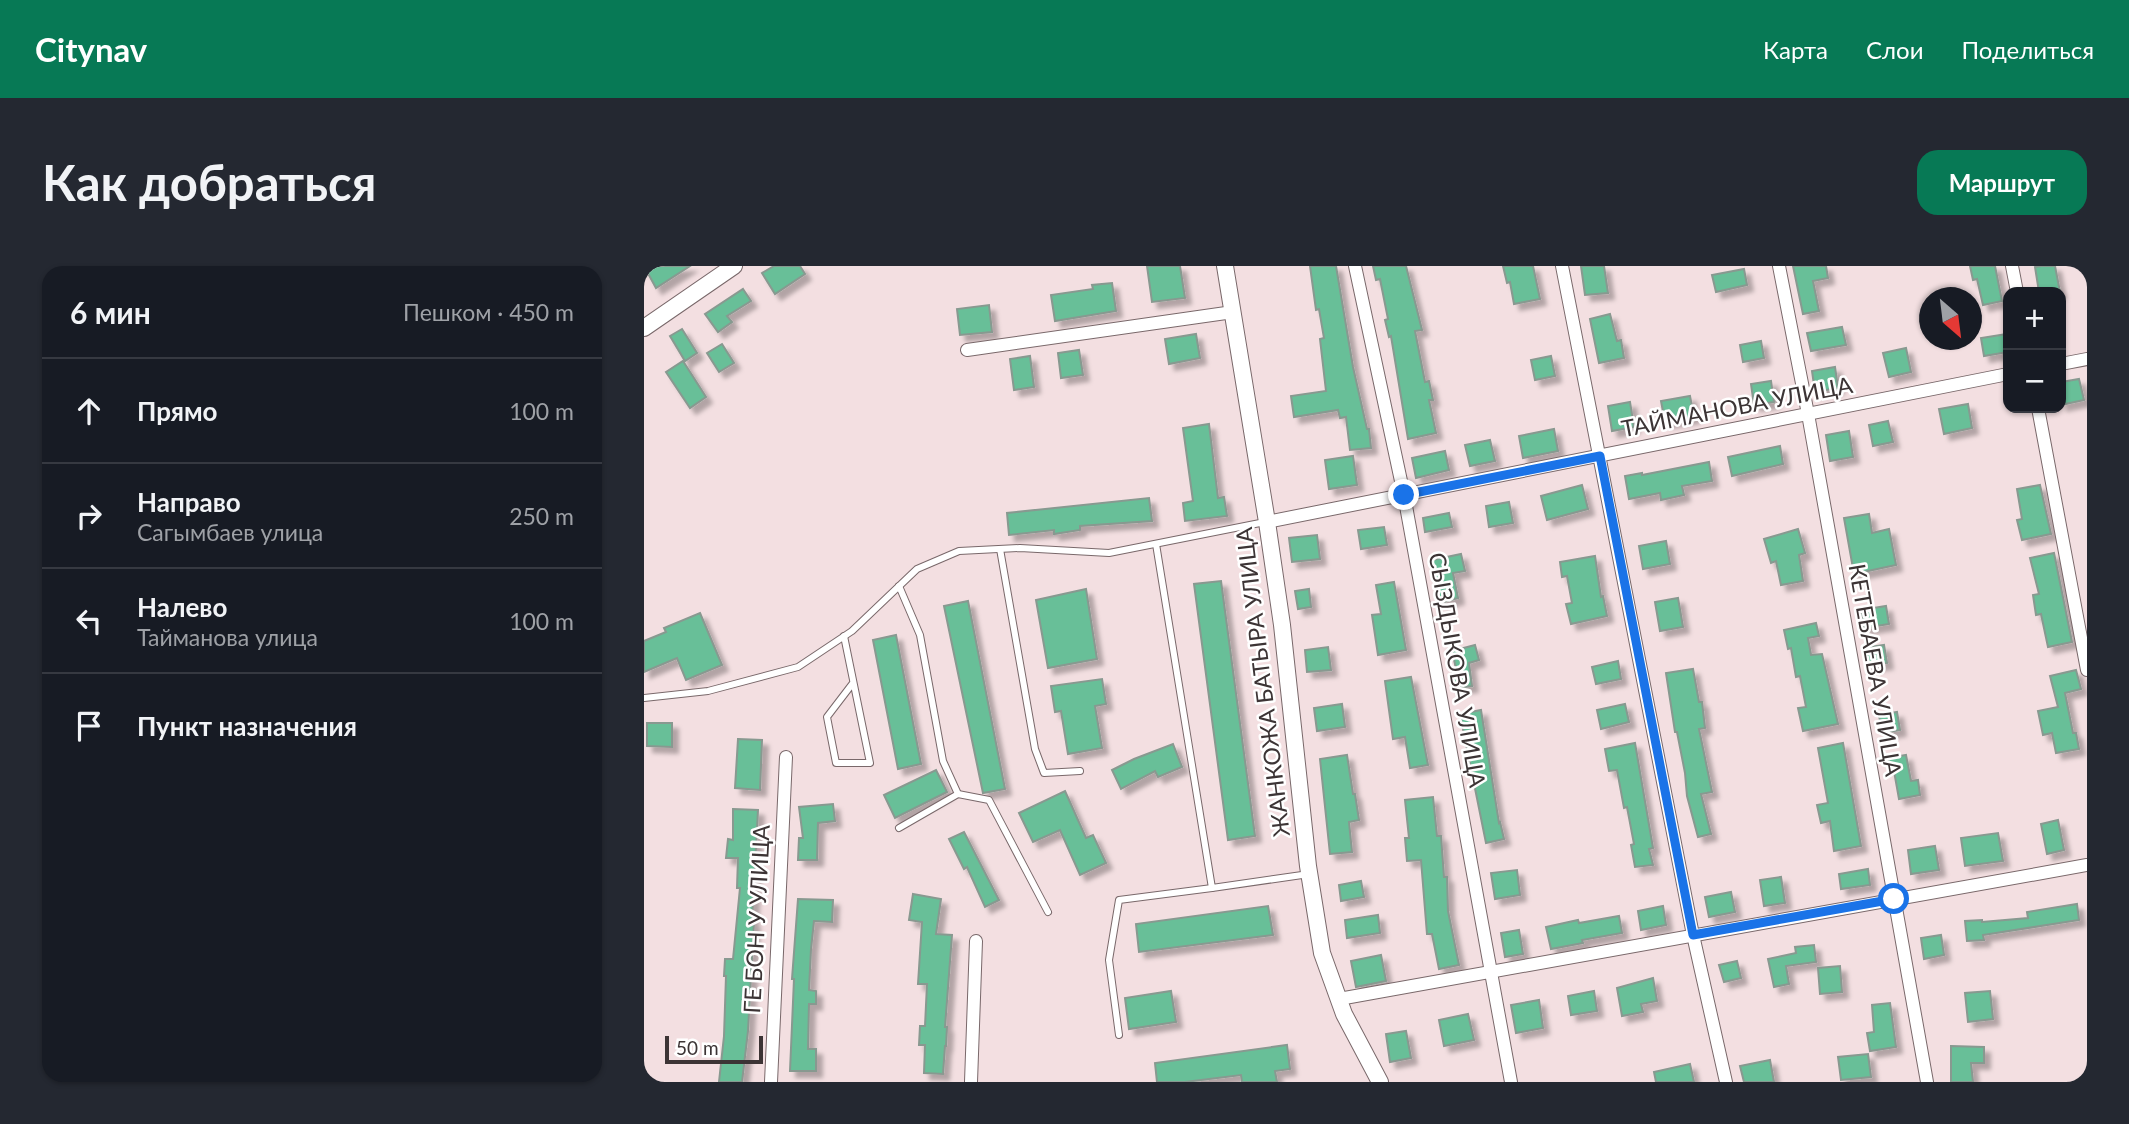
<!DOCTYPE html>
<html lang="ru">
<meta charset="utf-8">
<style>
body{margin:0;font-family:Lato,sans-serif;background:#242831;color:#f1f3f6}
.controls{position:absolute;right:21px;top:21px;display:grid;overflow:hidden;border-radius:14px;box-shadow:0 2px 5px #0004}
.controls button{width:63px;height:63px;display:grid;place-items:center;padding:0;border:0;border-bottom:2px solid #363941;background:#171b24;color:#f1f3f6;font:35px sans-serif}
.compass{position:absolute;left:1275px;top:21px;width:63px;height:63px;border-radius:50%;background:#171b24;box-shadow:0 2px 5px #0004;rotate:152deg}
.scale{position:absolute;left:21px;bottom:18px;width:98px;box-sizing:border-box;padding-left:7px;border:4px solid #3c3435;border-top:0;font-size:19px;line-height:24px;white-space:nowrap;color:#3c3435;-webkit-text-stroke:5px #fff;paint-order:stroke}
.stop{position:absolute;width:21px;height:21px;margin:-16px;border:5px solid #1a73e8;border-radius:50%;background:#fff}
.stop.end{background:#1a73e8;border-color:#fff;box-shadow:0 2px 7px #0008}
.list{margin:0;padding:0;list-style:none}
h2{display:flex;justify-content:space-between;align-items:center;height:91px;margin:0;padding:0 28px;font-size:30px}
h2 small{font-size:23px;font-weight:400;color:#9ea1a6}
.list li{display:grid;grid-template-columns:46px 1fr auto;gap:21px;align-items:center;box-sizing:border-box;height:105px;padding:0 28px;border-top:2px solid #363941}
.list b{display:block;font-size:26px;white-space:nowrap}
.list p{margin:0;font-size:23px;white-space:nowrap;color:#9ea1a6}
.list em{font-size:23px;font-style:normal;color:#9ea1a6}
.icon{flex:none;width:38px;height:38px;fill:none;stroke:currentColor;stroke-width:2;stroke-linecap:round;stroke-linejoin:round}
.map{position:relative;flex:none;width:1443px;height:816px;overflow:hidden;border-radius:21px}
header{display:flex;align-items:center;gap:42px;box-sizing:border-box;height:98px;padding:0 35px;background:#077955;color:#fff}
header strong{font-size:33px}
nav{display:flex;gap:38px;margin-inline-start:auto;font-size:24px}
.intro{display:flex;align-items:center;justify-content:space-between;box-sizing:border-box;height:168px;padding:0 42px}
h1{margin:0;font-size:49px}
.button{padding:18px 32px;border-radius:21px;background:#077955;color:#fff;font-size:24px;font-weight:700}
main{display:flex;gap:42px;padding:0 42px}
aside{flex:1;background:#171b24;border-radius:21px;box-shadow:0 2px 5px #0004}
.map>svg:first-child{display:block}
.building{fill:#67bf98;stroke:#889990;stroke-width:2;filter:url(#shadow)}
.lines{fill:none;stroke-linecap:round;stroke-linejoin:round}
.service-casing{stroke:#79686a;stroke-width:8}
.minor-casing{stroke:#79686a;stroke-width:14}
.tertiary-casing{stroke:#79686a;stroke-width:18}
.service{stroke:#fff;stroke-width:6}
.minor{stroke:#fff;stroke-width:12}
.tertiary{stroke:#fff;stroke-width:16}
.route{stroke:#1a73e8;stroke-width:9}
.labels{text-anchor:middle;stroke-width:5;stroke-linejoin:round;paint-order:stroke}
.street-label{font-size:23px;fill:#3c3435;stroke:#fff}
</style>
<header>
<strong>Citynav</strong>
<nav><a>Карта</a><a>Слои</a><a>Поделиться</a></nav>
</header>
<div class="intro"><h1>Как добраться</h1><a class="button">Маршрут</a></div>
<main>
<aside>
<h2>6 мин<small>Пешком · 450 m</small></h2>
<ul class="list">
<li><svg class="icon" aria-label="ahead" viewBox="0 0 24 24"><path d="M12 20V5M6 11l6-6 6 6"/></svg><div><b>Прямо</b></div><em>100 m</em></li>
<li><svg class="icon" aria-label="right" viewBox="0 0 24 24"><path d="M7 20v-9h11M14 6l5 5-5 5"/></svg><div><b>Направо</b><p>Сагымбаев улица</p></div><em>250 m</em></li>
<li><svg class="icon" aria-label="left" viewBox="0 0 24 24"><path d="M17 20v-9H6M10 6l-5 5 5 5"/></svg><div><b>Налево</b><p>Тайманова улица</p></div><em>100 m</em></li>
<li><svg class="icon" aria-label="arrive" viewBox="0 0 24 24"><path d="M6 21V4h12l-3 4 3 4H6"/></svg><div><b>Пункт назначения</b></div></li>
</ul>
</aside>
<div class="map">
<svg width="1443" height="816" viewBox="0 0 1443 816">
<defs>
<filter id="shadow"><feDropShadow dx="6" dy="6" stdDeviation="2" flood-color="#0004"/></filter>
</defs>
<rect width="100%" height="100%" fill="#f3dfe1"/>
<g class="building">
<path d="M0,0H46L12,22Z"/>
<path d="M130,0H156L161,8L131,28L118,7Z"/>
<path d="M503,0H536L541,32L508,36Z"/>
<path d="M666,0H692L709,101L723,163H725L727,182L706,184L702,151L696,152L694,144L650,151L647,130L682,125L676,73L680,72L675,43L672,44Z"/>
<path d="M729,0H762L778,64L771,65L781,116L785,115L789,134H785L792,167L764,173L747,70L745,71L741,54L744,53L736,13L732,14Z"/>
<path d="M859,0H889L896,33L870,38L866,16L863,17Z"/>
<path d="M937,0H960L964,27L941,29Z"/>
<path d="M1149,0H1182L1184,12L1169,15L1175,45L1159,48Z"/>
<path d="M1326,0H1351L1358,35L1339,39L1333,13L1329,14Z"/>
<path d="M1397,0H1411L1416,26H1395L1391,1Z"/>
<path d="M1100,3L1103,19L1072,26L1068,9Z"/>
<path d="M468,17L472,45L411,55L407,29L449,23L448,19Z"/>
<path d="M99,23L107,35L83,50L88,56L74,66L61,48Z"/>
<path d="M345,39L348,66L316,69L313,43Z"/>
<path d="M966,48L973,75L977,74L980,92L955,97L946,53Z"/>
<path d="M1198,61L1202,79L1167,85L1163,67Z"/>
<path d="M38,63L53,87L41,95L26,70Z"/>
<path d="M552,68L556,92L525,98L521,73Z"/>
<path d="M1363,68L1364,86L1340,90L1337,72Z"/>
<path d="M1117,75L1120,92L1099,96L1096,79Z"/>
<path d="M78,78L90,97L75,106L63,87Z"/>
<path d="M1262,82L1267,106L1245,111L1239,87Z"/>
<path d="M435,84L439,109L417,112L414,87Z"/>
<path d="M386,90L390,121L370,124L366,93Z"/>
<path d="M907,90L911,110L891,114L887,94Z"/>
<path d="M39,95L62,131L46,142L22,106Z"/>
<path d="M1191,101L1194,122L1171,126L1168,105Z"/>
<path d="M1435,113L1440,134L1417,139V116Z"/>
<path d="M1127,115L1130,136L1110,139L1107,118Z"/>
<path d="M1046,130L1050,151L1021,156L1017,135Z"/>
<path d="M986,136L990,161L968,165L964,140Z"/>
<path d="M1324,138L1328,162L1300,168L1295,143Z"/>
<path d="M1244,155L1249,176L1229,180L1225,159Z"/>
<path d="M565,158L574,232L580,231L583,250L541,255L539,237L549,235L539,162Z"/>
<path d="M910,163L914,185L879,192L875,170Z"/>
<path d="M1205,165L1209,191L1186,195L1182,169Z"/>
<path d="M846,174L851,195L826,200L821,179Z"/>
<path d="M1136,180L1139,198L1088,210L1084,191Z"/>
<path d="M801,185L805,204L772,212L768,192Z"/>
<path d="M709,190L713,219L685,223L681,194Z"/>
<path d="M1065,196L1068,215L1038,220L1040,229L1017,234L1016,227L985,233L981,210L998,207V209Z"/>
<path d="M938,219L944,243L903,254L897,230Z"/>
<path d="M1396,219L1407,268L1378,274L1373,254L1378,253L1373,223Z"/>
<path d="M505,232L508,255L436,260V264L410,268V264L365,269L363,247Z"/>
<path d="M865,236L869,257L845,261L842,240Z"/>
<path d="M805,247L808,261L781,266L779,252Z"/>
<path d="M1225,248L1228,267L1245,263L1252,299L1210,308L1200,252Z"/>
<path d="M740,261L743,279L717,283L714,264Z"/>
<path d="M1154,263L1161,287L1155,289L1159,315L1137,319L1132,295L1127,297L1120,273Z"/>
<path d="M673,269L676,293L648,296L645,272Z"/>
<path d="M1022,275L1026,298L999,303L995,280Z"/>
<path d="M1410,287L1428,376L1404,381L1397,348L1392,349L1389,329L1395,328L1386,292Z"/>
<path d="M817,288L821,305L809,307L814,332L796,337L788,294Z"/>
<path d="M951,290L957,331L959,330L963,350L927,358L922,338L928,337L923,310L918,311L916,296Z"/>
<path d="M577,315L611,570L584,574L550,318Z"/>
<path d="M750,316L762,384L734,389L728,349L737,348L732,319Z"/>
<path d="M442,323L453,393L404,402L392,334Z"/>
<path d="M665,323L667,341L654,343L651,325Z"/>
<path d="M1034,332L1039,361L1016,365L1011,336Z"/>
<path d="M324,335L361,523L339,527L300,340Z"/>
<path d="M1242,340L1245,358L1220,362L1217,344Z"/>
<path d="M56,347L78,399L42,414L33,392L0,406V375L22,366L20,362Z"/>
<path d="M1172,357L1175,370L1164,372L1167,389L1178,388L1194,458L1159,465L1154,442L1162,441L1156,410L1152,411L1147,382L1144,383L1140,364Z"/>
<path d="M252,369L277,498L254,503L229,374Z"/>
<path d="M831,379L835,394L825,397L828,420L810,422L808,407H813L808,385Z"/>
<path d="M1240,379L1243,397L1222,400L1219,382Z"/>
<path d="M684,381L687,404L663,406L661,384Z"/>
<path d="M974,395L977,413L952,418L948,401Z"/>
<path d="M1049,403L1055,436H1058L1061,462L1055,463L1068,526L1057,528L1067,568L1054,571L1043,530L1041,507L1033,466H1031L1022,407Z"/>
<path d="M1432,404L1437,423L1421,427L1429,467H1432L1435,483L1412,487L1408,467L1399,469L1394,445L1414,441L1406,410Z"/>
<path d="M767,411L784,499L766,502L761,471L749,473L741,415Z"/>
<path d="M458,413L462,438L451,440L458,482L424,488L417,445L411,446L407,420Z"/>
<path d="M698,438L701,461L673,465L670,442Z"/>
<path d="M981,438L985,456L957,463L953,444Z"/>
<path d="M837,444L855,557L856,556L860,573L842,577L816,448Z"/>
<path d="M1253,446L1256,464L1238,467L1235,449Z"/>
<path d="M3,457H28V481L3,480Z"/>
<path d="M94,473L118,474L116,524L91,522Z"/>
<path d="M991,477L1009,582L1005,583L1009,599L991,601L987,579L990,578L983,541L980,542L973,504L965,505L961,483Z"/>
<path d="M1199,477L1217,580L1190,585L1186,555L1177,557L1173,539L1184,537L1174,482Z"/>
<path d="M529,478L538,501L514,511L511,505L477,523L468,504L490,493Z"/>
<path d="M703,489L709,528H711L715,554L705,556L708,586L686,588L676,493Z"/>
<path d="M1262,489L1267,515L1274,514L1276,529L1255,533L1250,505L1247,506L1244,492Z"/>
<path d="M292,504L303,526L251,552L240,529Z"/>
<path d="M421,525L442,572L449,569L462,597L436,609L416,564L389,576L375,547Z"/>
<path d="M789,531L793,570H797L800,611H803L804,645L815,699L795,703L788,668H783L777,594L763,595L761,572H765L761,534Z"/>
<path d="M189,538L191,555L174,557L173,594H154L155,572H159L155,541Z"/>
<path d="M89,543L114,544L108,656H110L104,765L98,816H75L80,770L82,710H80L81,693H89L96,622H93L94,592H82L84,573L89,574Z"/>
<path d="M1414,554L1420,584L1403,588L1397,558Z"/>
<path d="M320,566L355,634L341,641L323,601L320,603L305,573Z"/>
<path d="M1354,567L1359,595L1321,600L1317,572Z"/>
<path d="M1291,580L1295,604L1267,608L1264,584Z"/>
<path d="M1224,603L1226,619L1197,623L1195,608Z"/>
<path d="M873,604L876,629L851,633L847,607Z"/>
<path d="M1137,611L1141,637L1120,640L1116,614Z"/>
<path d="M717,615L720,631L697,635L695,619Z"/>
<path d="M1087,626L1091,646L1065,651L1061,631Z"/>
<path d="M269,628L297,633L292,668L308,669L301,761H303L302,780H301L299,808L280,807L281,779H275L276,760H281L283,718H274L278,656L265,654Z"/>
<path d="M154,633L189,634L188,656L170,655L167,683L165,724L172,725V738H165L164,783H172V805H146L150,713H148Z"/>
<path d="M1433,638L1435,654L1339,669L1340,674L1323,675L1321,655L1338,654V656L1384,652L1383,646Z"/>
<path d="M624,640L629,669L495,686L492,658Z"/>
<path d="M1019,640L1022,659L997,664L994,645Z"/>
<path d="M734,649L736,667L703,672L701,654Z"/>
<path d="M975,650L978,667L938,674L939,677L907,683L902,661L934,654L935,657Z"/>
<path d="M875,664L879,688L861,691L857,667Z"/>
<path d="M1297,669L1300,689L1280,693L1277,672Z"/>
<path d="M1170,679L1172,696L1142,700L1145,718L1130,721L1124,693L1152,687L1151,681Z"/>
<path d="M737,689L742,715L712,721L707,695Z"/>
<path d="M1093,695L1097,712L1080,716L1075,699Z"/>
<path d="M1196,700L1198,726L1176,728L1174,702Z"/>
<path d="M1009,712L1013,735L997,738L999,746L978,750L973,722Z"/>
<path d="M527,725L532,756L485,763L481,732Z"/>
<path d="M950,725L953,745L927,749L924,730Z"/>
<path d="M1346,725L1349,753L1324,756L1321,727Z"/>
<path d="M895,734L899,762L872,767L867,739Z"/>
<path d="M1246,737L1252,781L1226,785L1223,767L1230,766L1228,739Z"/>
<path d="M824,748L830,774L800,780L795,754Z"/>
<path d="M762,765L767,792L746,796L742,768Z"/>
<path d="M643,779L646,803L631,805L633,816H598L597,809L541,816H513L511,797Z"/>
<path d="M1307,780L1340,781V797H1327L1329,816H1307Z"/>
<path d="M1224,788L1227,811L1197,814L1194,791Z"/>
<path d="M1126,794L1130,816H1100L1096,800Z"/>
<path d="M1046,798L1050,816H1012L1010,806Z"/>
</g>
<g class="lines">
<defs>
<g id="service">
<path d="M512,278L568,622L665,608"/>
<path d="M356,283L391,483L400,507L436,505"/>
<path d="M200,370L226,497H192L183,451L209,417"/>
<path d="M0,432L64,425L154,401L208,365L273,303L315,285L376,282L465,287L621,256"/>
<path d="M314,528L345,534L404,646"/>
<path d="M255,562L314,528L299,495L276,369L255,320"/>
<path d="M475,769L465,694L475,634L568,622"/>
</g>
<g id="minor">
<path d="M711,0L760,229L867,816"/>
<path d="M918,0L1049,669L1082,816"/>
<path d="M1135,0L1164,148L1283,816"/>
<path d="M1368,0L1373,26"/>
<path d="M323,84L589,46"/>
<path d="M1417,98L1443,93"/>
<path d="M1394,142L1443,404"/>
<path d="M623,256L1364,108"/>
<path d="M695,733L1443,599"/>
<path d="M127,816L142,491"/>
<path d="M327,816L332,675"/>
</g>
<g id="tertiary">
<path d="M581,0L623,256L638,359L664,600L678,687L700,748L736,816"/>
<path d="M0,62L90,0"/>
</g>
</defs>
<use href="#service" class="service-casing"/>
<use href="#minor" class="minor-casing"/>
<use href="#tertiary" class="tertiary-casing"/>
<use href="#service" class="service"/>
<use href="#minor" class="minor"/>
<use href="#tertiary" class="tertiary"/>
</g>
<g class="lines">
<path class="route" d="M760,229L956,190L1049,669L1250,633"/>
</g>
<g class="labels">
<g class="street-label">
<text transform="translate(1093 141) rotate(-11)" y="8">ТАЙМАНОВА УЛИЦА</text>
<text transform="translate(813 404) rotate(80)" y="8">СЫЗДЫКОВА УЛИЦА</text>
<text transform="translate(1231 404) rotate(80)" y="8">КЕТЕБАЕВА УЛИЦА</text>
<text transform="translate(619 416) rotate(-97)" y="8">ЖАНКОЖА БАТЫРА УЛИЦА</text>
<text transform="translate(113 653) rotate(-87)" y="8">ГЕ БОН У УЛИЦА</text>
</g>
</g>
</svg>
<div class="controls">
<button>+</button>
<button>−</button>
</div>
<svg class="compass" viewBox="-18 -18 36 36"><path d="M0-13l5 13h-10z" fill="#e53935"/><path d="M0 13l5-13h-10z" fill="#9ea1a6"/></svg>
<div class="scale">50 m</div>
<div class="stop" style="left:1250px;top:633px"></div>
<div class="stop end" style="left:760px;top:229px"></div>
</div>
</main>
